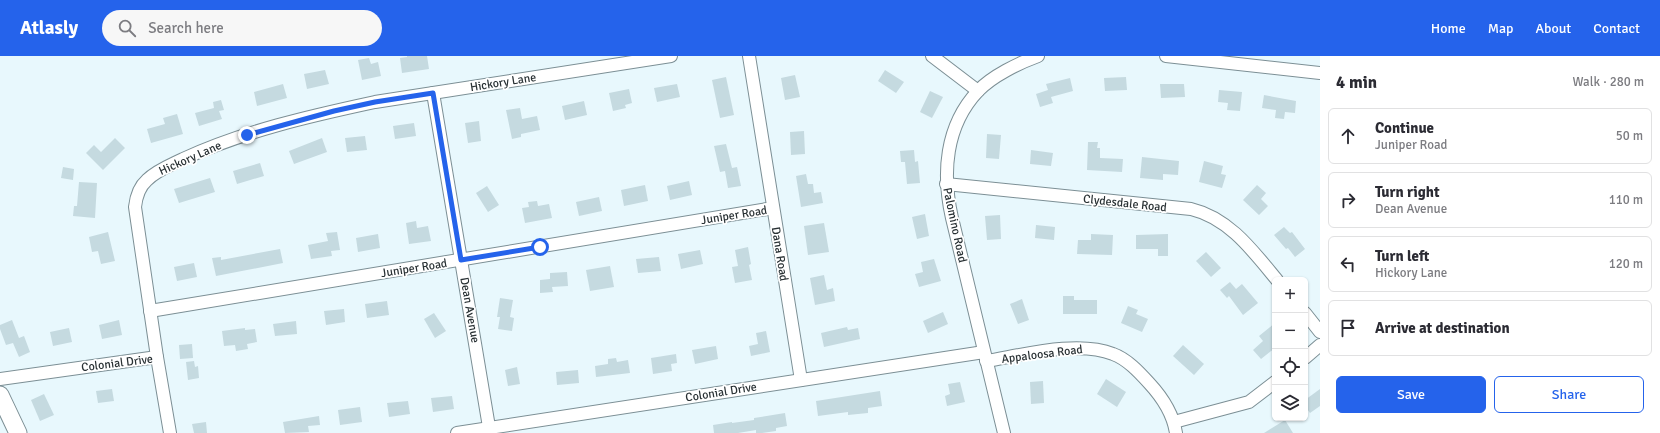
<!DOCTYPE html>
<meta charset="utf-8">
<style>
body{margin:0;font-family:Signika,sans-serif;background:#f7f7f7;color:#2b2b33}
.controls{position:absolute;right:12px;bottom:12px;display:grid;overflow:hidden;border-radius:6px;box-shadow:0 1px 3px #0004}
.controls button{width:36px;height:36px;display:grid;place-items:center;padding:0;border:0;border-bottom:1px solid #e1e1e2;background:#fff;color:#2b2b33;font:20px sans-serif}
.stop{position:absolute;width:12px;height:12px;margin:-9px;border:3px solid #2563eb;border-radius:50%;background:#fff}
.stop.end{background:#2563eb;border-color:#fff;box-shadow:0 1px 4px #0008}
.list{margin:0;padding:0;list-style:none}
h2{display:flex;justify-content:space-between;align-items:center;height:52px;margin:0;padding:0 16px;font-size:17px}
h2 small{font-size:13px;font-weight:400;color:#7c7c81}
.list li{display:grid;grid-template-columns:26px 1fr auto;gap:12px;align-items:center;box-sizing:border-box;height:56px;margin:0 8px 8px;padding:0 8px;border:1px solid #e1e1e2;border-radius:6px}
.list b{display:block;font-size:15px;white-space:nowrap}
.list p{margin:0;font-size:13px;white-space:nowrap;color:#7c7c81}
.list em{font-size:13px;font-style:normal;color:#7c7c81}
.actions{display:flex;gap:8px;padding:12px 16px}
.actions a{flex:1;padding:9px 0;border:1px solid #2563eb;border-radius:6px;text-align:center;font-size:14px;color:#2563eb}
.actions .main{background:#2563eb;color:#fff}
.icon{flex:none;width:22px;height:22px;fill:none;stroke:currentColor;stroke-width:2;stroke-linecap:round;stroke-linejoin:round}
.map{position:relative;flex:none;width:1320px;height:377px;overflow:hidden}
header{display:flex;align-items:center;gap:24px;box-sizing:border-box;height:56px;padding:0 20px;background:#2563eb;color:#fff}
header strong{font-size:19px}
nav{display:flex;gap:22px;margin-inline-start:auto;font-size:14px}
.search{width:280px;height:36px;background:#f7f7f7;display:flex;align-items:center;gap:10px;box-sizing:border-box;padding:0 14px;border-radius:22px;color:#7c7c81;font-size:15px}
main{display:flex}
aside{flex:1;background:#fff}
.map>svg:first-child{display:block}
.building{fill:#c5dae0}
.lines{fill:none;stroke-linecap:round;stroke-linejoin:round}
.street-casing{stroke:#7c8f95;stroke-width:14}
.secondary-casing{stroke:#7c8f95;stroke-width:19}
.street{stroke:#fff;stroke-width:12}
.secondary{stroke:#fff;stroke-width:17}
.route{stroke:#2563eb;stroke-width:5}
.labels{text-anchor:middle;stroke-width:3.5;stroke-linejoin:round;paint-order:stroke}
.street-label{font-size:12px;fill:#293134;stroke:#fff}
</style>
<header>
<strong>Atlasly</strong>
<div class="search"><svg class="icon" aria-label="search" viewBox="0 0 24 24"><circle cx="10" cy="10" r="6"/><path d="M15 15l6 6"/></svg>Search here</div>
<nav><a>Home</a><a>Map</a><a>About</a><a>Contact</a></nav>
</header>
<main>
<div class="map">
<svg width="1320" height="377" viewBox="0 0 1320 377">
<rect width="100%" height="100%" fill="#e8f8fd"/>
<g class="building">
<path d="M407,0H427L429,13L402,17L400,2L407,1Z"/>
<path d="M369,2L371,8L378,6L381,20L362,24L358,4Z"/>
<path d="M325,14L329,28L307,33L304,18Z"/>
<path d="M885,14L904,26L896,37L878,25Z"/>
<path d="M795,19L800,41L785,44L781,22Z"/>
<path d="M726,21L734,59L720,62L712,24Z"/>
<path d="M1126,21L1127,34L1105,35L1104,22Z"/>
<path d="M1070,22L1073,35L1051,41L1053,47L1040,51L1036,38L1048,34L1046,28Z"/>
<path d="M283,28L287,42L257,50L254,36Z"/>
<path d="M677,28L680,41L657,46L654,32Z"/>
<path d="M1160,28H1184L1185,41L1161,42Z"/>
<path d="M629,33L632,47L625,49L626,52L613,55L609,37Z"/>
<path d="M1219,34L1242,36L1240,55L1227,54L1228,47L1218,46Z"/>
<path d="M930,35L943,41L932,62L920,56Z"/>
<path d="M1264,39L1296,45L1295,57L1285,56L1284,63L1275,62L1276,54L1262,52Z"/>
<path d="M221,44L224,54L219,55L222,63L199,70L195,57L214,52L213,46Z"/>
<path d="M584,45L587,59L565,64L562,50Z"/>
<path d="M520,52L522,63L537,60L540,74L521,78V81L512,83L506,54Z"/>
<path d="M177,58L183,78L151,87L147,73L165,68L163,62Z"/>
<path d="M479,65L481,85L468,87L465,67Z"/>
<path d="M414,67L416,80L395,83L393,70Z"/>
<path d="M804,75L805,98L791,99L790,76Z"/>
<path d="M987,78L1001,79L999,103L986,102Z"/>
<path d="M365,80L367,94L347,96L345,82Z"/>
<path d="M115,82L125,92L103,114L86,97L94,89L101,96Z"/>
<path d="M322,82L327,96L294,108L289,95Z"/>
<path d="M1088,86H1098L1097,92H1100V102L1123,103L1122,116L1087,114Z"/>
<path d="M726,88L732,112L737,111L741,130L728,132L725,115L720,116L714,90Z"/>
<path d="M914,94L915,106L918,105L920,127L907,128L905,106H901L900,95Z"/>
<path d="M1031,94L1053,97L1051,110L1030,108Z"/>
<path d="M1142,101L1179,105L1178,119L1163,118V124L1140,122Z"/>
<path d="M1204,105L1223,110L1221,118L1226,119L1222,132L1199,126Z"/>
<path d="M260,107L264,120L237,128L233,115Z"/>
<path d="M63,111L74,113L73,124L61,122Z"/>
<path d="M806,118L808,128H813L814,137L821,136L823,147L801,151L796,120Z"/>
<path d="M210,122L215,136L179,147L174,133Z"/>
<path d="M689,125L692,139L670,144L667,130Z"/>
<path d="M79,126L97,127L95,162L73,160L74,150H77Z"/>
<path d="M645,129L648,145L624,150L621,134Z"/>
<path d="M1257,129L1266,137L1261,143L1268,150L1259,159L1243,144Z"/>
<path d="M487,130L499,149L488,156L476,137Z"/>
<path d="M599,141L602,155L579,160L576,146Z"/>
<path d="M537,145L538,150L549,148L552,162L525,167L522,152L529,151L528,146Z"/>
<path d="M925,158L929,180L917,183L912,161Z"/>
<path d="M1000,159L1001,183L987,184L985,160Z"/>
<path d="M416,165L417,172L428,170L431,185L409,188L406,167Z"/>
<path d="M824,167L829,196L808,199L804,170Z"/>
<path d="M1036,169L1055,171L1054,184L1035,182Z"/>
<path d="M1284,171L1290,177L1292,176L1305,193L1295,201L1288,192L1286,193L1274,179Z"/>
<path d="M108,176L115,205L101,208L98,195L92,196L89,181Z"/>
<path d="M337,176L340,194L331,195L332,200L311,203L308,189L328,185L326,177Z"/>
<path d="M378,178L380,192L358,196L356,182Z"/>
<path d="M1091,178L1113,179L1112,199L1077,198L1078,184H1091Z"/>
<path d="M1168,178V200H1158V193H1136V179Z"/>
<path d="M748,191L751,208L749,209L752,224L735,227L732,211L738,210L735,194Z"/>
<path d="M280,193L283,207L216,220L212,202L221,201V204Z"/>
<path d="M700,194L703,208L681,213L678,198Z"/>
<path d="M1206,196L1221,212L1211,221L1196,205Z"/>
<path d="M659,201L661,215L638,217L636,203Z"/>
<path d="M934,203L941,225L919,231L915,218L923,216L921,206Z"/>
<path d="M194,207L197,221L177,225L174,211Z"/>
<path d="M610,210L614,231L590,235L586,214Z"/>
<path d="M567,216L568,230L552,231L553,236L540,237V224L550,223V217Z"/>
<path d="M824,219L827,234L833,232L835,245L815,249L810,222Z"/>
<path d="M1230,226L1236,233L1242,228L1258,247L1243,259L1229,240L1227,242L1220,234Z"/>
<path d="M1063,240H1074V244H1097V258H1063Z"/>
<path d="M500,242L513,244L510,261L514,262L512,275L498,273L500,261H497Z"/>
<path d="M1022,243L1029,264L1018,268L1010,248Z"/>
<path d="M387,245L389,259L367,262L365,248Z"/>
<path d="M1128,250L1138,254L1136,258L1148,263L1142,276L1121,267Z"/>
<path d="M344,253L345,266L326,269L324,255Z"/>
<path d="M943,256L948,268L928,277L923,265Z"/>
<path d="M434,257L446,275L435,282L424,263Z"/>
<path d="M12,264L19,282L24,280L30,296L19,301L13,287L6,289L0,273V269Z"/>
<path d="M119,264L122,279L102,283L99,269Z"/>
<path d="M296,265L297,278L275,280L273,268Z"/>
<path d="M1275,267V292L1261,303L1253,294L1263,285L1259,280Z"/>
<path d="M847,271L848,274L858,272L860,283L824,291L821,277Z"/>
<path d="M69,272L72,286L53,290L50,276Z"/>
<path d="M245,272V274L255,273L257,286L247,288L248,293L236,295L235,289L224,290L222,275Z"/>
<path d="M766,275L770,296L751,300L749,290L758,288L756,277Z"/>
<path d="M192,288L193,302L180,303L179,289Z"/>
<path d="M1183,289L1204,308L1194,319L1173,300Z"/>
<path d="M716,290L718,303L695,308L692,294Z"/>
<path d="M676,298L677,307L671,308L672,315L653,318L651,302Z"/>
<path d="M616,302L617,306L628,304L630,317L596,321L595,310L608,308V303Z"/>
<path d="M194,305L195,311L198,310L199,322L188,324L186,306Z"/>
<path d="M517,311L520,328L508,330L505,314Z"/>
<path d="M578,314L579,327L557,329L556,316Z"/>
<path d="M1106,323L1126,336L1117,351L1097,338Z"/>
<path d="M1043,325L1044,347L1031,348L1030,326Z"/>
<path d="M960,326L965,346L947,350L945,340L950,338L948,328Z"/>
<path d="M112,333L114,345L98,347L96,335Z"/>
<path d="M1320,333V350L1310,357L1305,350V344Z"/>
<path d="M880,335L882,350L868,352V357L848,359V356L818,360L816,345Z"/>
<path d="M44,338L54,359L40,365L31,344Z"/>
<path d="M452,340L454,353L433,356L431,342Z"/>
<path d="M408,345L410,358L389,361L387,347Z"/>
<path d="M360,351L362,366L340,369L338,354Z"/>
<path d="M785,357L787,370L776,372V375L762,377H756V374L738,377H714L713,369L732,366V367L754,364V362Z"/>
<path d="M319,360L320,369L308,370L309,376L285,377L283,366Z"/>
<path d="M1285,364L1293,377H1264Z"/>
<path d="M206,366L207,377H194L192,368Z"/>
</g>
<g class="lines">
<defs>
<g id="street">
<path d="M749,0L801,324"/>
<path d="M932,0L978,35"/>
<path d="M1166,0L1320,17"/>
<path d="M433,37L490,377"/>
<path d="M946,128L1191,153C1229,162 1253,195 1277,224"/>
<path d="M150,255L773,152"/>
<path d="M1305,257L1320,276"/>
<path d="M157,301L135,151C136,142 139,131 147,124C157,114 171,109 183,103C244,75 310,60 375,46L671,0"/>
<path d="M1305,302L1320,289"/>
<path d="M986,305C1023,299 1078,284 1113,298C1127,303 1139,316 1149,327C1162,341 1173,357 1176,377"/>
<path d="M0,323L157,301L170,377"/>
<path d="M1174,366L1249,346L1275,326"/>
<path d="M457,377L984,296"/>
<path d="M1004,377L952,162C942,118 945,70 978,35C992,20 1019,7 1038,0"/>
</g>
<path id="secondary" d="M0,339L18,377"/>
</defs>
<use href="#street" class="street-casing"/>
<use href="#secondary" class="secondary-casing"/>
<use href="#street" class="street"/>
<use href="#secondary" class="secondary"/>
</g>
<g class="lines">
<path class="route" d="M247,79L334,55L375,46L433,37L461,204L540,191"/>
</g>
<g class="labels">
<g class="street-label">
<text transform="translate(503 26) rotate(-9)" y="4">Hickory Lane</text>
<text transform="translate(190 102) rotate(-24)" y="4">Hickory Lane</text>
<text transform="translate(1125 147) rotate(6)" y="4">Clydesdale Road</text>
<text transform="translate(734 159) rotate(-9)" y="4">Juniper Road</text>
<text transform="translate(955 169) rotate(78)" y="4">Palomino Road</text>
<text transform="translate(780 198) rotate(81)" y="4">Dana Road</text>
<text transform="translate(414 212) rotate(-9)" y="4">Juniper Road</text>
<text transform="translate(470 254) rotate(80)" y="4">Dean Avenue</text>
<text transform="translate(1042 298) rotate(-7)" y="4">Appaloosa Road</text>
<text transform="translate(117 307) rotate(-7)" y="4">Colonial Drive</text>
<text transform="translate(721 336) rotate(-9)" y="4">Colonial Drive</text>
</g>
</g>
</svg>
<div class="controls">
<button>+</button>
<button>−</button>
<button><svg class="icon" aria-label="locate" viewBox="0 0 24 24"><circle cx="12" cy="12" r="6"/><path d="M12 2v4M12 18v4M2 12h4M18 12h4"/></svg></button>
<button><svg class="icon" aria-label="layers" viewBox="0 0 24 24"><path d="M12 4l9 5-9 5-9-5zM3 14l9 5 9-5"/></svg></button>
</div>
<div class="stop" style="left:540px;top:191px"></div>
<div class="stop end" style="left:247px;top:79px"></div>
</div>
<aside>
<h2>4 min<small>Walk · 280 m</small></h2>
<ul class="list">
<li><svg class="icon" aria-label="ahead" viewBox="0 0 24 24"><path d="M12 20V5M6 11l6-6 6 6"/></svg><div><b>Continue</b><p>Juniper Road</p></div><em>50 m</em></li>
<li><svg class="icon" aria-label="right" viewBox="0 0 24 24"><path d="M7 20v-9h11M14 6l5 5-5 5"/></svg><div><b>Turn right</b><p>Dean Avenue</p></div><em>110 m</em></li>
<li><svg class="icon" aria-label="left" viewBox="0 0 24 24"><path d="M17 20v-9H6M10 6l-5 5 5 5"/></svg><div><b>Turn left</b><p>Hickory Lane</p></div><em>120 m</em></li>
<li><svg class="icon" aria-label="arrive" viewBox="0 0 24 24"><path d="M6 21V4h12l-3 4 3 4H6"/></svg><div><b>Arrive at destination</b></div></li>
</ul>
<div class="actions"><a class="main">Save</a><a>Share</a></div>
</aside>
</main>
